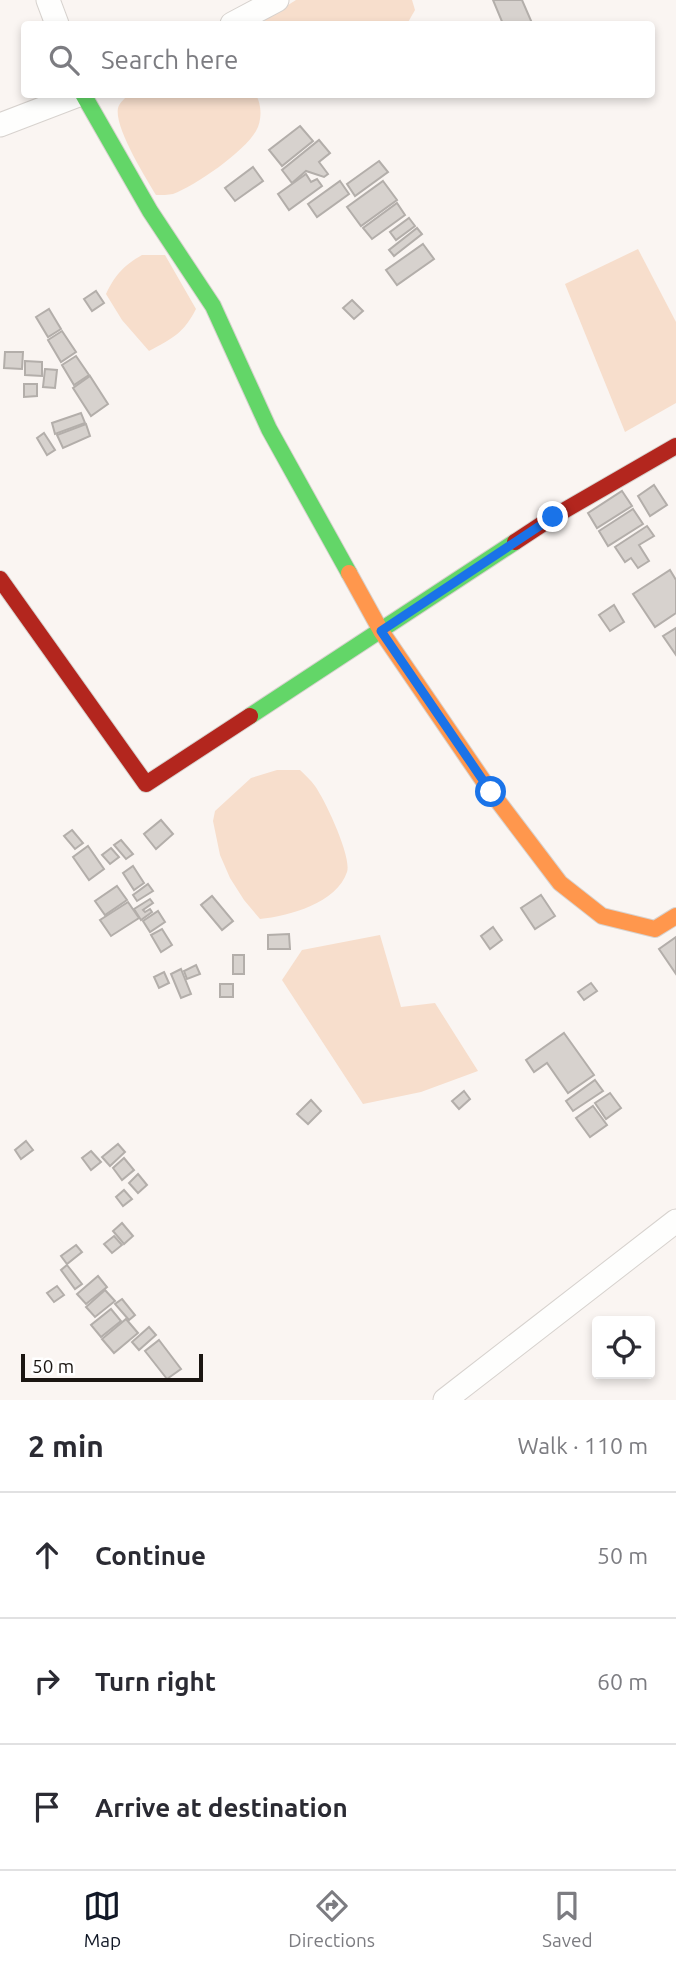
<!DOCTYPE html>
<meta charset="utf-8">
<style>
body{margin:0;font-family:Ubuntu,sans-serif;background:#f2f2f3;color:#2b2b33}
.controls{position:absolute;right:21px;bottom:21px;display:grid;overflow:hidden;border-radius:7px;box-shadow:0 4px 10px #0003}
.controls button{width:63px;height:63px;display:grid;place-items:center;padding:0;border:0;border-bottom:2px solid #e1e1e2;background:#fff;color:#2b2b33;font:35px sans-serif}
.scale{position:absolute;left:21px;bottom:18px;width:182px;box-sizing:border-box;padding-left:7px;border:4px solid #1b1612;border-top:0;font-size:19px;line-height:24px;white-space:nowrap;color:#1b1612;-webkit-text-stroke:5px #fff;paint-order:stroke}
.stop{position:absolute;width:21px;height:21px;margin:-16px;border:5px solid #1a73e8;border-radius:50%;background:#fff}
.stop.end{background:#1a73e8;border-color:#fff;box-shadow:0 2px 7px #0008}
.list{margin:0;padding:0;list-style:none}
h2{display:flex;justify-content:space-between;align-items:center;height:91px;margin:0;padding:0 28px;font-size:30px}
h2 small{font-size:23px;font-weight:400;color:#7c7c81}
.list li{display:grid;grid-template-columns:46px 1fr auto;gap:21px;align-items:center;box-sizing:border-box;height:126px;padding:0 28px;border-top:2px solid #e1e1e2}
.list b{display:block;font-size:26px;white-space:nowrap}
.list em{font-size:23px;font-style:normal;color:#7c7c81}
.icon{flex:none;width:38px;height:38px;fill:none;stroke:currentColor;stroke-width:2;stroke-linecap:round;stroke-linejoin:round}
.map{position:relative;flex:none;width:676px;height:1400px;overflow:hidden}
.search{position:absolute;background:#fff;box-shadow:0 4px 10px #0003;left:21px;right:21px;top:21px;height:77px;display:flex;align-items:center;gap:18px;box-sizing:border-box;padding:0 24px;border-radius:7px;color:#7c7c81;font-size:26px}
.sheet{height:469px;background:#fff}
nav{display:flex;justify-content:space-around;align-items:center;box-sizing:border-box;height:98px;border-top:2px solid #e1e1e2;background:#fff;font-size:19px;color:#7c7c81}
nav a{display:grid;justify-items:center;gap:4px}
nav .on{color:#111827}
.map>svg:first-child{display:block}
.water{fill:#f7decc}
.building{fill:#d7d2ce;stroke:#b3aeaa;stroke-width:2}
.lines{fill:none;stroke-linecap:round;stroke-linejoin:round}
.street-casing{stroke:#d7d2ce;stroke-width:25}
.fast-casing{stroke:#d7d2ce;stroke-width:18}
.slow-casing{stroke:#d7d2ce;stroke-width:18}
.jam-casing{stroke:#d7d2ce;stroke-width:18}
.street{stroke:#fefefd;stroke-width:23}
.fast{stroke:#63d668;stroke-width:16}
.slow{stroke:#ff974d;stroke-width:16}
.jam{stroke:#b3261e;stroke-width:16}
.route{stroke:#1a73e8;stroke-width:9}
</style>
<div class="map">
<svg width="676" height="1400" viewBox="0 0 676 1400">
<rect width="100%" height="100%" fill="#faf5f2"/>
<g class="water">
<path d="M296,0H412L415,10L407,24H263L266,19Z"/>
<path d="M129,95H256C262,105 262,121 256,131C244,152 195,186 173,194C168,195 162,195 156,195C146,178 114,127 118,108C120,102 125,98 129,95Z"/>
<path d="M638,249L676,322V403L625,432L565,284Z"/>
<path d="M142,255H165L196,309C183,334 173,338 149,351L122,320L106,294C115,275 124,265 142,255Z"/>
<path d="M277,770H300C305,775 311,780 315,786C325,800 352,857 347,872C337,903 289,916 260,919L244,900L230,878L220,855L213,821L215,811L251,778Z"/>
<path d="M380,935L401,1007L435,1003L478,1071L421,1092L363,1104L282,980L302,950Z"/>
</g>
<g class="building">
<path d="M493,0H522L532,23L503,24Z"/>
<path d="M300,126L313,141L282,166L269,150Z"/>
<path d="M319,140L330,153L319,162L328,174L324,177L306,171L292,183L282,170Z"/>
<path d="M379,161L388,172L355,196L347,184Z"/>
<path d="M253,167L263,181L235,201L225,188Z"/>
<path d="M306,174L311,182L317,179L322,186L289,210L278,194Z"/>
<path d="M340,181L349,194L317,217L308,204Z"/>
<path d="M383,181L397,200L361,226L347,207Z"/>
<path d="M397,203L405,215L372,239L363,228Z"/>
<path d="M409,218L415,226L396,240L390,232Z"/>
<path d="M417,228L422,234L394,256L389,250Z"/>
<path d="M423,244L434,259L397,285L386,270Z"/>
<path d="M96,291L104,303L92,311L84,299Z"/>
<path d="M352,300L363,311L354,319L343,308Z"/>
<path d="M49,309L61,329L48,337L36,317Z"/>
<path d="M62,331L76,352L61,362L48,340Z"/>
<path d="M5,352H23L22,369L4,368Z"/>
<path d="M76,356L89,375L74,385L62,365Z"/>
<path d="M25,361L42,362V376L25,375Z"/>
<path d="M45,369L57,370L55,388L43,387Z"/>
<path d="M90,376L108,404L91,416L73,388Z"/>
<path d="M24,384H37V396L24,397Z"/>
<path d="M81,413L85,423L55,434L52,423Z"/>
<path d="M86,424L90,436L63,448L57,435Z"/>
<path d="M44,433L55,450L47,455L37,438Z"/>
<path d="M654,485L667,505L650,516L638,496Z"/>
<path d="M622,491L632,506L597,528L588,513Z"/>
<path d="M633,509L643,524L608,546L599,531Z"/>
<path d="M647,526L654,536L639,545L649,561L638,568L631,558L625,562L615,547Z"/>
<path d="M670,570L676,580V613L655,627L633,594Z"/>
<path d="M614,605L624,622L610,631L599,615Z"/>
<path d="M676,628V655L663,636Z"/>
<path d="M161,820L173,834L156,849L144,834Z"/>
<path d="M72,830L83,843L75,849L64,836Z"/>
<path d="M121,840L133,854L126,859L114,845Z"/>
<path d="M88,846L104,869L89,880L73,857Z"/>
<path d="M111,848L119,857L110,864L102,855Z"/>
<path d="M133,866L144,883L134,890L123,873Z"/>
<path d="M148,884L153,891L137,901L133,895Z"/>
<path d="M117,886L127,900L105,915L95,901Z"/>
<path d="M541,895L555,916L535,929L521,908Z"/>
<path d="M212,896L233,921L222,930L201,905Z"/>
<path d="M150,899L153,903L143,910L145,912L150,909L152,912L141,920L134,909Z"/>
<path d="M128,902L139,918L111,936L100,920Z"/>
<path d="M158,911L165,922L150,932L143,921Z"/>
<path d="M493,927L502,940L490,949L481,936Z"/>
<path d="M162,929L172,945L161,952L151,935Z"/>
<path d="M289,934L290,949H268V935Z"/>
<path d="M676,937V974L659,949Z"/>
<rect x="233" y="955" width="11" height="19"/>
<path d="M196,965L200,974L187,979L184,971Z"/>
<path d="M181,969L191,994L181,998L171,974Z"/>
<path d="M164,972L169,983L159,988L154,977Z"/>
<path d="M591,983L597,991L584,1000L578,992Z"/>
<rect x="220" y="984" width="13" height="13"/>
<path d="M564,1033L594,1075L568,1093L547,1063L534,1072L526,1060Z"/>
<path d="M595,1080L603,1091L573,1111L566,1101Z"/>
<path d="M464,1091L470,1099L459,1109L452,1101Z"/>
<path d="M610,1093L621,1108L606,1119L595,1103Z"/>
<path d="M311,1100L321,1111L308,1124L297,1114Z"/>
<path d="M593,1106L607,1125L590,1137L576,1118Z"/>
<path d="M26,1141L33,1150L21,1159L15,1150Z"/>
<path d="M118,1144L125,1152L110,1166L102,1157Z"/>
<path d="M91,1151L101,1162L91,1170L82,1158Z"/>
<path d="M124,1158L134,1170L122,1180L113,1168Z"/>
<path d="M138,1174L147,1185L138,1193L129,1183Z"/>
<path d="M124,1190L132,1199L123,1206L116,1197Z"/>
<path d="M122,1223L133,1236L124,1244L113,1231Z"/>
<path d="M114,1236L122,1245L112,1253L104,1244Z"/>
<path d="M76,1245L82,1252L67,1264L61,1256Z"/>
<path d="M67,1265L82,1284L75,1289L61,1270Z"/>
<path d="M98,1276L107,1287L86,1304L77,1294Z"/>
<path d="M57,1286L64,1295L54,1302L47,1293Z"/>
<path d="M105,1290L115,1301L95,1317L86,1307Z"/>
<path d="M122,1299L135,1315L129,1320L115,1304Z"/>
<path d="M111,1309L121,1321L101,1337L91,1325Z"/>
<path d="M126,1319L138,1333L114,1353L102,1339Z"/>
<path d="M149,1327L156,1335L139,1350L132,1342Z"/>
<path d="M159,1340L181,1369L167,1379L145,1351Z"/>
</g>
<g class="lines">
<defs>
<g id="street">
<path d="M48,0L57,24"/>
<path d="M232,24L277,0"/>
<path d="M0,125L81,94"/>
<path d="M445,1400L676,1221"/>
</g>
<g id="fast">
<path d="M83,94L150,211L213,306L269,429L349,573"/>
<path d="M250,716L515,542"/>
</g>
<path id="slow" d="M349,573L381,631L491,792L560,883L602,916L655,929L676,916"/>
<g id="jam">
<path d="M515,542L553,517L676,446"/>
<path d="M0,579L146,784L250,716"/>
</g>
</defs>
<use href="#street" class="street-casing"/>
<use href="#fast" class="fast-casing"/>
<use href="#slow" class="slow-casing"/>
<use href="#jam" class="jam-casing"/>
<use href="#street" class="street"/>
<use href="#fast" class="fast"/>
<use href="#slow" class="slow"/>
<use href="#jam" class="jam"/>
</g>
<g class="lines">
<path class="route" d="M491,792L381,631L553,517"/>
</g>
</svg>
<div class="controls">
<button><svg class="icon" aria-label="locate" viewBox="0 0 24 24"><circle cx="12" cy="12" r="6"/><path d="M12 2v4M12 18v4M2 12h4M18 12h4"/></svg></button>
</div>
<div class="scale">50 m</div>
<div class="stop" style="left:491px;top:792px"></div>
<div class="stop end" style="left:553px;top:517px"></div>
<div class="search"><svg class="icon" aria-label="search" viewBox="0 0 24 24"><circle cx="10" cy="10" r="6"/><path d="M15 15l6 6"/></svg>Search here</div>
</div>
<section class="sheet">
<h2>2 min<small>Walk · 110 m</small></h2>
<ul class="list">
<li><svg class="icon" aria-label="ahead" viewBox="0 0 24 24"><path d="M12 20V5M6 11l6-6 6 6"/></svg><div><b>Continue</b></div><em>50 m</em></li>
<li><svg class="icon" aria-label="right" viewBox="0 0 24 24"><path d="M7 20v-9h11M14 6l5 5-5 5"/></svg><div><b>Turn right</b></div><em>60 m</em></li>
<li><svg class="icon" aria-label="arrive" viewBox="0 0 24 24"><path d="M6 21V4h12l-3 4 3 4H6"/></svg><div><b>Arrive at destination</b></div></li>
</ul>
</section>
<nav>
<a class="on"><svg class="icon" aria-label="map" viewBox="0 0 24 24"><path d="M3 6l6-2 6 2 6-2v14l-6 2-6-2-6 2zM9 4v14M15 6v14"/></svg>Map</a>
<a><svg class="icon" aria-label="directions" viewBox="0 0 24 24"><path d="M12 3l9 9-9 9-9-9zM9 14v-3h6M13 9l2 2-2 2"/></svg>Directions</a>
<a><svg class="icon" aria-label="saved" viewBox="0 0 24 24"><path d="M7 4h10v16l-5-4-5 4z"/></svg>Saved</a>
</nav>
